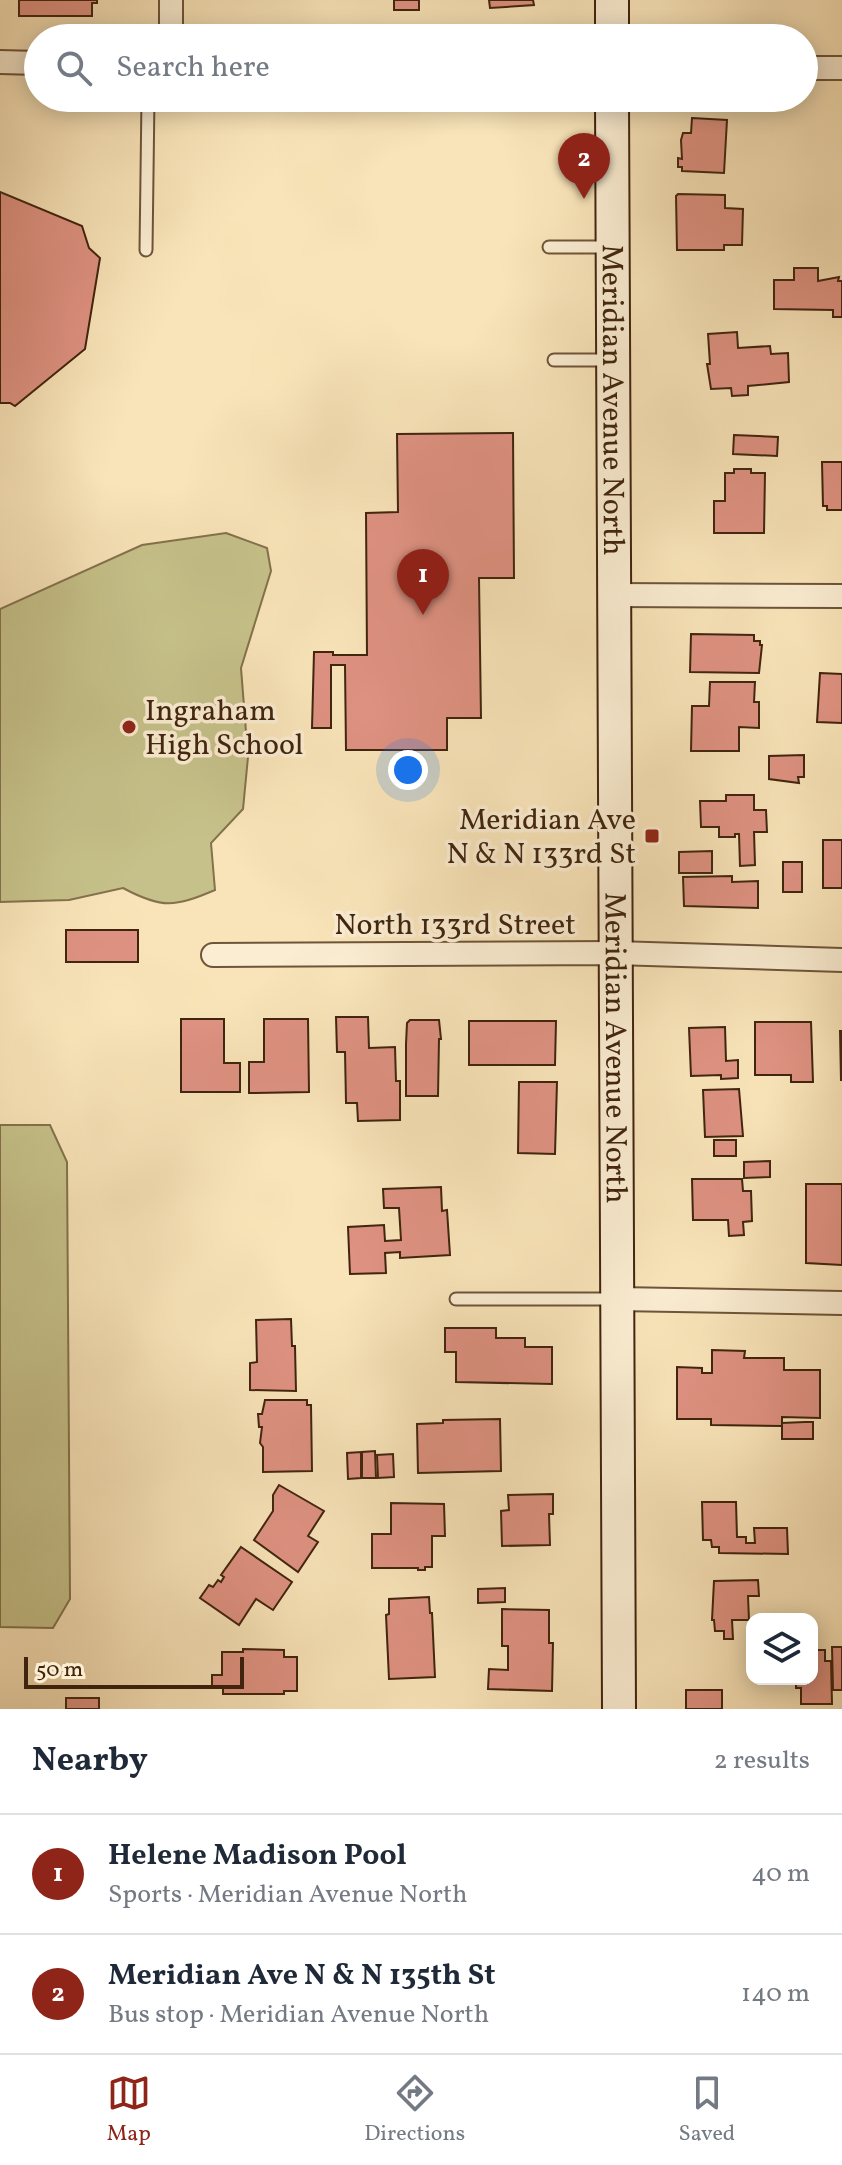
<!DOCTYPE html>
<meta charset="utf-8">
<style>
body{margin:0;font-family:Vollkorn,serif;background:#f6f6f7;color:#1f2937}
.controls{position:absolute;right:24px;bottom:24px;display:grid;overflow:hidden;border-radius:16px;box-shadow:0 4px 20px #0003}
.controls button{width:72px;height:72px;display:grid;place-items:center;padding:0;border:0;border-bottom:2px solid #e0e1e3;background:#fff;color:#1f2937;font:40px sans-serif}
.scale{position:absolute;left:24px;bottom:20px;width:220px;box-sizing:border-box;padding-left:8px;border:4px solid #40240e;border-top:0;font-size:22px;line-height:28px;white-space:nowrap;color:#40240e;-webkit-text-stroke:6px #fbedd2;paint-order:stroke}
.you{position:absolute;left:408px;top:770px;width:28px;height:28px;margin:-20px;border:6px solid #fff;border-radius:50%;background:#1a73e8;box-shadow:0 0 0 12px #1a73e833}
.badge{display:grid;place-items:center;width:52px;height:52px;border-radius:50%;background:#8f2418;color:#fff;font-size:26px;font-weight:700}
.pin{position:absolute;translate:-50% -66px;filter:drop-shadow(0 2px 4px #0008)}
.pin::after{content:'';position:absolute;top:42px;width:28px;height:24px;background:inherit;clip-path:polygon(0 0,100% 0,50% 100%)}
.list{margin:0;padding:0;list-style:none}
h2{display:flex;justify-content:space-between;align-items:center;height:104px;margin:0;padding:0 32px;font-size:34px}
h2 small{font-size:26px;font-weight:400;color:#747a83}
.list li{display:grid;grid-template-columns:52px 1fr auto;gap:24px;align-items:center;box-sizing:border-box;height:120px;padding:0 32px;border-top:2px solid #e0e1e3}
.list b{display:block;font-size:30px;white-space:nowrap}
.list p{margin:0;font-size:26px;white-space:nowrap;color:#747a83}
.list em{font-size:26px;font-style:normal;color:#747a83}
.icon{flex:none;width:44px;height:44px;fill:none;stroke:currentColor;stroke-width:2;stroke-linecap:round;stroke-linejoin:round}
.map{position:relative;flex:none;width:842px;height:1709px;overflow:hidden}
.search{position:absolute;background:#fff;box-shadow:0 4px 20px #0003;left:24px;right:24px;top:24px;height:88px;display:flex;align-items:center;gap:20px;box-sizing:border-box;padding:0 28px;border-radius:44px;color:#747a83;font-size:30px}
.sheet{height:344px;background:#fff}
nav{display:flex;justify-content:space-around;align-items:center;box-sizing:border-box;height:112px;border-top:2px solid #e0e1e3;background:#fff;font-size:22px;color:#747a83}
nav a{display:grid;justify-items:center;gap:4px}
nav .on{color:#8f2418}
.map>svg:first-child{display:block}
.green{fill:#c6c18a;stroke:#83724c;stroke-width:2}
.building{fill:#df9282;stroke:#40240e;stroke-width:2}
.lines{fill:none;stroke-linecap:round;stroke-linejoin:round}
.lane-casing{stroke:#6e5439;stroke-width:15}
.street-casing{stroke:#6e5439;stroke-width:26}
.secondary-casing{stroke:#40240e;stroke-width:36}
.lane{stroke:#fbedd2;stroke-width:11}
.street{stroke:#fbedd2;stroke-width:22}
.secondary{stroke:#fbedd2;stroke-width:32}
.poi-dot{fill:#8f2418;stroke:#fbedd2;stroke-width:3}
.labels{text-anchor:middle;stroke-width:7;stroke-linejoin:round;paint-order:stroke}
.street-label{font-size:30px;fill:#40240e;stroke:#fbedd2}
.poi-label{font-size:30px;fill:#40240e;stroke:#fbedd2;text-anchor:start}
</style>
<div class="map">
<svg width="842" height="1709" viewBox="0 0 842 1709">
<rect width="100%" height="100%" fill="#f9e4b9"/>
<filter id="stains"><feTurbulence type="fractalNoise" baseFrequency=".0025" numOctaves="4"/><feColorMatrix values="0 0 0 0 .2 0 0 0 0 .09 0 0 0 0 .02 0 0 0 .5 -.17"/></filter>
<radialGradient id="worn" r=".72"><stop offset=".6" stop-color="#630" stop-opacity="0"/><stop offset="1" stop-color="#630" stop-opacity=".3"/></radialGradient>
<g class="green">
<path d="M226,533L267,548L271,571L241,668L248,757L243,809L211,843L215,890C175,907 162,909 123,888L69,900L0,902V609L142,545Z"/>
<path d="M0,1125H50L67,1162L70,1599L53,1628L0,1627Z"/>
</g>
<g class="building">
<path d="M19,0H97V3H92V16H19Z"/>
<rect x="394" y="0" width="25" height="10"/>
<path d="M489,0H533L534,5L490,8Z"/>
<path d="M692,118L727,120L724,173L682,171V167H678V158L682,159L681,140L683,133H691Z"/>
<path d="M0,192L82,226L89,248L100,258L85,349L15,406L10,403H0Z"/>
<path d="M678,194L725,195V208L743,209L742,245H724V250H677L676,196Z"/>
<path d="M794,268H818V281L839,277L838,281H842V317H833V310L774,309V280H794Z"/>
<path d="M737,332L738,348L770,346L771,354L788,353L789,382L748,386V395L732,396L731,388L711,389L707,364H710L708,334Z"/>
<path d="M513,433L514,578H479L481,718H447V750H346L345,665H331V728H312L314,652H333V655H367L366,513L398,512L397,434Z"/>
<path d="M734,435L778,437L777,456L733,454Z"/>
<path d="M822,462H842V510H827V506H823Z"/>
<path d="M734,469H751V473H765L764,533H714V501H725V473H734Z"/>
<path d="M691,634L754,635V641H760V645H762L759,673L690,672Z"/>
<path d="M820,673L842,674V723L817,722Z"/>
<path d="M710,682H755L754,702H759V728L739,727V751H691L692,706H709Z"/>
<path d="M804,755V777H798L799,783L769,779V756Z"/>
<path d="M726,795H754V810H766L767,832H754L755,865L740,866L739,834H735V837H719V827H701L700,801H726Z"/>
<rect x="823" y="840" width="19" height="48"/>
<path d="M712,851V873H679V852Z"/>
<rect x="783" y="862" width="19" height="30"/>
<path d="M732,876V882L758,881V908L684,906L683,877Z"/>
<rect x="66" y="930" width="72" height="32"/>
<path d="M336,1017H368L369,1048L395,1047L396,1081H400V1120L358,1121L357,1103H346L345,1052H337Z"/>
<path d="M181,1019H224V1063H240V1092H181Z"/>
<path d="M264,1019H308L309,1092L249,1093V1062H264Z"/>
<path d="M410,1020H439L441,1039H439L438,1096H406V1044L407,1023Z"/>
<path d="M469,1021H556L555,1065H469Z"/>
<path d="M755,1022H811L813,1082H791V1075H755Z"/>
<path d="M725,1027L726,1061L738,1060V1078L721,1079V1075L691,1076L689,1028Z"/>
<path d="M840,1031H842V1080H841Z"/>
<path d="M519,1082H557L555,1154L518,1153Z"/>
<path d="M739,1089L743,1136L705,1137L703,1090Z"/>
<rect x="714" y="1140" width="22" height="16"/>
<path d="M770,1161V1177L744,1178V1162Z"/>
<path d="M692,1179H742L743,1191H751L752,1221L743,1222L744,1235L729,1236L728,1220H693Z"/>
<path d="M806,1184H842V1265L806,1263Z"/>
<path d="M441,1187L442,1211L447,1210L450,1255L400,1258V1252L385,1253L386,1273L350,1274L348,1227L384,1225L385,1241L401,1240L399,1208H384L383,1189Z"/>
<path d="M291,1319L292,1346H295L296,1391L250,1390V1363L257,1362L256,1320Z"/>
<path d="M445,1328H496V1338H525V1347H552V1384L456,1382V1352H445Z"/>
<path d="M712,1350L745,1351L744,1358H784V1370H820V1418L782,1417V1426L711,1425V1419H677V1367L702,1368V1373H712Z"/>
<path d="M265,1400H307V1405H311L312,1471L263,1472V1447L260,1443L262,1427H259L258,1414H262Z"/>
<path d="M500,1419L501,1471L418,1473L417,1424L443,1423V1420Z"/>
<path d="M805,1422H813V1439H782V1423Z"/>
<path d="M375,1451L376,1478H362V1452Z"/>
<path d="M361,1452V1478L348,1479L347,1453Z"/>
<path d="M393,1454L394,1477L378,1478L377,1455Z"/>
<path d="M279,1485L324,1511L308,1536L318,1542L298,1572L254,1540L273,1511V1495Z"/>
<path d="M553,1494V1514H549L550,1545L502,1546L501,1511L509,1510L508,1495Z"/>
<path d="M702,1502H736L737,1537H746V1543H755L754,1528H787L788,1554L719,1553V1547H712L711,1540H703Z"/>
<path d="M391,1503L444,1504L445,1536H432V1567H425V1570H418V1568H372V1534H391Z"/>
<path d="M241,1547L292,1582L273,1610L256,1599L239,1625L200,1598L209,1585L213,1587L218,1580L221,1582L224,1577L221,1575Z"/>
<path d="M758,1580L759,1596H748L749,1620H732L733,1639H724V1631H715L714,1620H712L714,1581Z"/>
<path d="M505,1588V1602L478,1603V1589Z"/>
<path d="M429,1597L430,1613H432L435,1677L389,1679L386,1615L389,1614V1599Z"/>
<path d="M502,1609L549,1610V1643H553L552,1691L488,1689L489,1669L508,1670V1646H502Z"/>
<path d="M832,1647H842V1690H833Z"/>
<path d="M243,1649L284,1650V1657H297V1691H284V1694H223V1688H212V1675H222V1652H243Z"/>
<rect x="747" y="1649" width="5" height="18"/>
<path d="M812,1650H825V1661H831L832,1704H801V1688H796V1679H812Z"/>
<rect x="686" y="1690" width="36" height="19"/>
<rect x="66" y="1698" width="33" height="11"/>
</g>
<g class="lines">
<defs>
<g id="lane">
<path d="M549,247H608"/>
<path d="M146,250L148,98"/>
<path d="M554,360H612"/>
<path d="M456,1299H616"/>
</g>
<g id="street">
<path d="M171,0V38"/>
<path d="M0,62L38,63"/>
<path d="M804,68H842"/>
<path d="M613,595L842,596"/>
<path d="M213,955L615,953L842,960"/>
<path d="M617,1299L842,1303"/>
</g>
<g id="secondary">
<path d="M612,0V38"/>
<path id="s1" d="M612,98L619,1709"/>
</g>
</defs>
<use href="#lane" class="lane-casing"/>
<use href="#street" class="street-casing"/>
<use href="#secondary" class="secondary-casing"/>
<use href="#lane" class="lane"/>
<use href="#street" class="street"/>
<use href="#secondary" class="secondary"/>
</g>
<g class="poi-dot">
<circle cx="129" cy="727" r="8"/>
<rect x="644" y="828" width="16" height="16" rx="4"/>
</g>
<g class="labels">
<g class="street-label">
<text dy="10" stroke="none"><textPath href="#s1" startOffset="302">Meridian Avenue North</textPath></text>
<text x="455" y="934">North 133rd Street</text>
<text dy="10" stroke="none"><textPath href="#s1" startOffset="950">Meridian Avenue North</textPath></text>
</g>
<g class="poi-label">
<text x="145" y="720">Ingraham<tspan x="145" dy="34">High School</tspan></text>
<text x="636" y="829" text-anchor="end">Meridian Ave<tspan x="636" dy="34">N &amp; N 133rd St</tspan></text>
</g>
</g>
<rect width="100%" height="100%" filter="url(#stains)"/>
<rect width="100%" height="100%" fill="url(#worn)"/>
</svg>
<div class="controls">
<button><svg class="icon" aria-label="layers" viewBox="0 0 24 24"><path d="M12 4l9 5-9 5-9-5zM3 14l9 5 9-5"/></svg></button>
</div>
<div class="scale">50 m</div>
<div class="you"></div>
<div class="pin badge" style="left:423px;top:615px">1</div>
<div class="pin badge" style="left:584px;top:199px">2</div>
<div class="search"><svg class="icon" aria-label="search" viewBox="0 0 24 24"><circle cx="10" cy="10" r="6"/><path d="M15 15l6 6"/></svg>Search here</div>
</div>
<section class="sheet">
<h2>Nearby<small>2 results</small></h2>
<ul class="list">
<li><span class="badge">1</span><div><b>Helene Madison Pool</b><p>Sports · Meridian Avenue North</p></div><em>40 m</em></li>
<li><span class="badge">2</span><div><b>Meridian Ave N &amp; N 135th St</b><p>Bus stop · Meridian Avenue North</p></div><em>140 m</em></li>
</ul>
</section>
<nav>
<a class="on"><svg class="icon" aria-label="map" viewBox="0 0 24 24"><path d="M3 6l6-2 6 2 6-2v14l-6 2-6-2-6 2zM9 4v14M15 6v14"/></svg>Map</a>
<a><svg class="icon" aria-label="directions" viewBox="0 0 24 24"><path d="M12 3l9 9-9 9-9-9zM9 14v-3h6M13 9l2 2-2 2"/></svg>Directions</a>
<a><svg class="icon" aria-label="saved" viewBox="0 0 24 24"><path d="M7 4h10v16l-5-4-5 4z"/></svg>Saved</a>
</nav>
